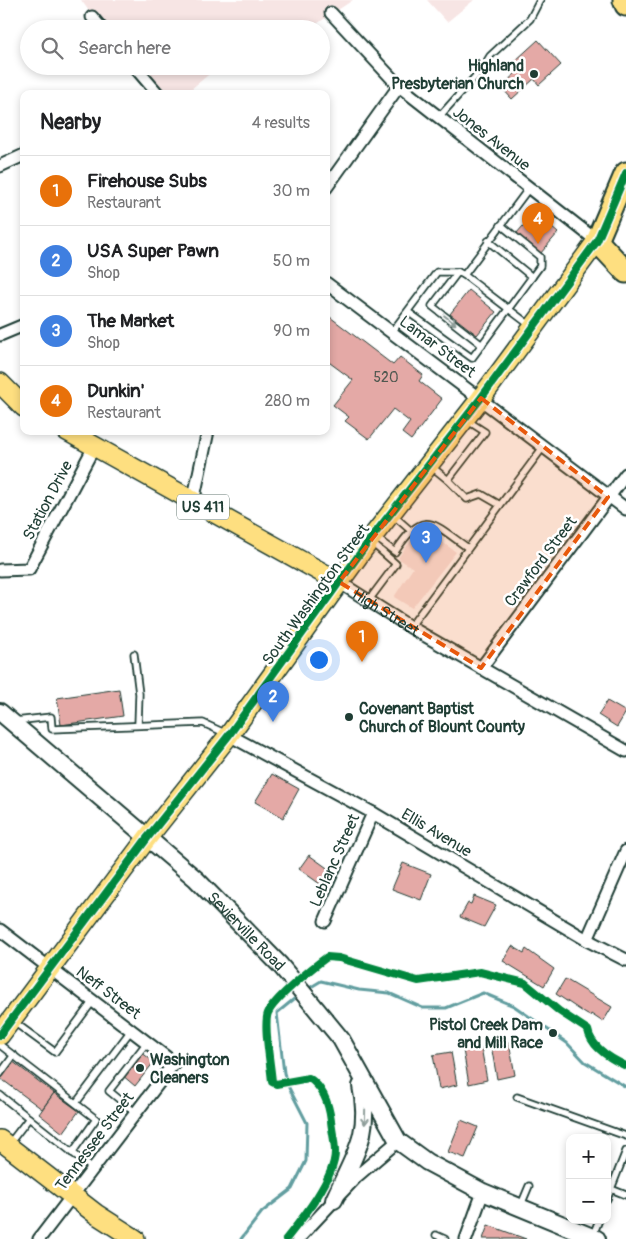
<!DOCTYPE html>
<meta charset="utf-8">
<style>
body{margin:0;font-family:Pangolin,sans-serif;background:#f6f6f6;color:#202124}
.controls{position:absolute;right:15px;bottom:15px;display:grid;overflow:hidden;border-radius:10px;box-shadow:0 2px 8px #0003}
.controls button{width:45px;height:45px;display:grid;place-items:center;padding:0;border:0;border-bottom:1px solid #e0e0e0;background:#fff;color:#202124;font:25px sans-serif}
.you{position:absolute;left:318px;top:659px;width:18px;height:18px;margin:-12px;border:4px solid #fff;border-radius:50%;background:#1a73e8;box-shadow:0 0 0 8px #1a73e833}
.badge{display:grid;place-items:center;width:32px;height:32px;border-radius:50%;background:#db2777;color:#fff;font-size:16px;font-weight:700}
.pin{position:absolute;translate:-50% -41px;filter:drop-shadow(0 1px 2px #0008)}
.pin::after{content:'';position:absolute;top:26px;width:18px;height:15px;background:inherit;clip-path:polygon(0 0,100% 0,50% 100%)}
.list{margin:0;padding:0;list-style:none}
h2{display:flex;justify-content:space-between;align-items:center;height:65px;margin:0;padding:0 20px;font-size:21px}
h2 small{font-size:16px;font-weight:400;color:#757577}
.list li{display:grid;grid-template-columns:32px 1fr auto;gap:15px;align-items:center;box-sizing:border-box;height:70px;padding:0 20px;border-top:1px solid #e0e0e0}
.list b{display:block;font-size:19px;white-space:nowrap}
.list p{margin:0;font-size:16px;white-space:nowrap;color:#757577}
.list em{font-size:16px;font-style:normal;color:#757577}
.icon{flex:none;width:28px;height:28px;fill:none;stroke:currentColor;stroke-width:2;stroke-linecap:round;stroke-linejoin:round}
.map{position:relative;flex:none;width:626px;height:1239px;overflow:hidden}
.search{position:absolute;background:#fff;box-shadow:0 2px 8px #0003;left:20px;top:20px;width:310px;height:55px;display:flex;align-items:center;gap:12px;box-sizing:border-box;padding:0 18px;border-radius:28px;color:#757577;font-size:19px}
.panel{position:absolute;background:#fff;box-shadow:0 2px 8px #0003;left:20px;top:90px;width:310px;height:345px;border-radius:10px}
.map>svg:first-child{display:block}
.built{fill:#f7e5e4}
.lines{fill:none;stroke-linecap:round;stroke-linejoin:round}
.stream{stroke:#629ea0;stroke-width:3}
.building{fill:#e4a9a6;stroke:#1f3d34}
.lane-casing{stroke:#1f3d34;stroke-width:9}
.street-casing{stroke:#1f3d34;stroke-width:15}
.secondary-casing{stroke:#1f3d34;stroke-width:20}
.primary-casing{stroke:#1f3d34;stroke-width:22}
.highway-casing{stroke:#1f3d34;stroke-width:25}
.lane{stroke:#fff;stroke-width:5.5}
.street{stroke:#fff;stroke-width:11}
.secondary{stroke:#fff;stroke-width:16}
.primary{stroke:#fedf80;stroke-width:19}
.highway{stroke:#fedf80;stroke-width:21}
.cycleway-casing{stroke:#fff;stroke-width:11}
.cycleway{stroke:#00873e;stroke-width:8}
.oneway{stroke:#8f9e9a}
.marked{fill:#e8590c;fill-opacity:0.2;stroke:#e8590c;stroke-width:4;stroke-dasharray:10 6;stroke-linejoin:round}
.poi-dot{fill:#1f3d34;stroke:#fff;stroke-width:2}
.labels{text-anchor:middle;stroke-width:5;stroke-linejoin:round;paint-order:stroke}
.number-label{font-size:14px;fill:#505850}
.shield{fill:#fff;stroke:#627771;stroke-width:1}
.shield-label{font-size:15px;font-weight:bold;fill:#1f3d34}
.poi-label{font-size:16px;font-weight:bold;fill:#1f3d34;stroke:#fff;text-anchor:end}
.street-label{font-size:16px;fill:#1f3d34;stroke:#fff}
</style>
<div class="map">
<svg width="626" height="1239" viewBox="0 0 626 1239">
<rect width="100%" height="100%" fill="#fff"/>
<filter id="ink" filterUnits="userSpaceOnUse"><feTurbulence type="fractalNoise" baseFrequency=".02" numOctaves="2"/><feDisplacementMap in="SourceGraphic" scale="10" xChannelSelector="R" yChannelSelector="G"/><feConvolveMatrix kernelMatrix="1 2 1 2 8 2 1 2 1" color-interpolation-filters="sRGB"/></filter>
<g filter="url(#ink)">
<g class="built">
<path d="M81,0H353L309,29H102Z"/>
<path d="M427,0H474L447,22Z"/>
<path d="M134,66H219L185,94H158Z"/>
<path d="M421,527L456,552L412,608L394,597L413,568L398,558Z"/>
</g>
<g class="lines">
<g class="stream">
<path d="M306,990L321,981L359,990L389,993L423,1008H446L483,993L514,1006L567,1043L585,1062L626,1087"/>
<path d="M241,1239L262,1212L292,1189L306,1161L307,1123L288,1086L284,1073L277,1013L299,995"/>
</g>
</g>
<g class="building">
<path d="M538,40L561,65L539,85L534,79L512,99L501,87L521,68L515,61Z"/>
<path d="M530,218L547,232L551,227L558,233L540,254L516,234Z"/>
<path d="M469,290L496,312L477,335L450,314Z"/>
<path d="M326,314L393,365L400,357L423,375L419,381L442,399L411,440L402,433L410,422L393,409L369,439L345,421L349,417L333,405L353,380L326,360Z"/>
<path d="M119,689L123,716L61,725L57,698Z"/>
<path d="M607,701L626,712L617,727L598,715Z"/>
<path d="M272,774L299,789L283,818L255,802Z"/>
<path d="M309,855L330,870L320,884L299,869Z"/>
<path d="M403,863L431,874L421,900L392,889Z"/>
<path d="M474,896L496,905L484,927L460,917L468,903L471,904Z"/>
<path d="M512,946L524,953L526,949L554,969L544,986L503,961Z"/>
<path d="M565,979L612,1007L603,1022L591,1014L590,1016L586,1014L556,994Z"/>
<path d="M509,1042L515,1075L497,1079L491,1045Z"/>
<path d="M481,1047L487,1080L469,1084L463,1050Z"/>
<path d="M141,1052L154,1062L135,1086L122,1075Z"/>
<path d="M451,1052L457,1085L439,1089L433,1055Z"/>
<path d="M12,1061L54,1093L42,1109L0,1078Z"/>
<path d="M54,1093L79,1111L63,1133L39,1114Z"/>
<path d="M461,1120L478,1127L465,1158L448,1152Z"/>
<path d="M488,1225L526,1239H483Z"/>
</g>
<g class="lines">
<defs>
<g id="lane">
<path d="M439,117L482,69L490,56L530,19L540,0"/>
<path d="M501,225L540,257V266L532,277"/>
<path d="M458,272L432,306L482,345"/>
<path d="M464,275L529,188"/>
<path d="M408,312L472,358L532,277L488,241"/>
<path d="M392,332L437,272H458L464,275L531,326"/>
<path d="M432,467L448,480L485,432L468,421"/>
<path d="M448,480L467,499L481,494L500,505"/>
<path d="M393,515L410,530"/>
<path d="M375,537L395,552C424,508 431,522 468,548"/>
<path d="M369,600L396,564L372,543"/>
<path d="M410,627L544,446"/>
<path d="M134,654L139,694L138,725"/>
<path d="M15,721L51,717L52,729L203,723L227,734"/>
<path d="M14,1022L55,1052L93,1001"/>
<path d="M0,1045L96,1119L72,1153"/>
<path d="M0,1074L14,1055"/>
<path d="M0,1095L93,1169"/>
<path d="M517,1097L626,1136"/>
<path d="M76,1103L132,1029"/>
<path d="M136,1113L109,1091L148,1041"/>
<path d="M9,1144L29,1118"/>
<path d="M611,1189L626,1195"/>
<path d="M607,1199L626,1151"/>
<path d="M521,1205L529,1186"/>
<path d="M436,1235L445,1239"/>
<path d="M593,1235L599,1220"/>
</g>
<g id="street">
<path d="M331,13L399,86L597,241"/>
<path d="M92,17L102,29"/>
<path d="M134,66L158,94"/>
<path d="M0,166L24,155"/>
<path d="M326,188L399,86"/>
<path d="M326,283L626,509"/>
<path d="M0,335L24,325"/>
<path d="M193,502L208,431"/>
<path d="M0,570L29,569L94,447"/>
<path id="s1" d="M339,582L410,627L626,751"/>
<path d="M481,668L626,474"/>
<path d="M229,735L373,813L587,940L626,960"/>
<path d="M325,921L373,813"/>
<path d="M0,930L174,1063L39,1239"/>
<path d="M587,940L626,851"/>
<path d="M298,1239L357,1176L398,1141"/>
<path d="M466,1239L483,1192"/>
</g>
<g id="secondary">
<path id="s2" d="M0,712L196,879L280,965L341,1039L398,1141L427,1162L483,1192L597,1239"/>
<path d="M334,1200C353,1156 372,1136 361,1086"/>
</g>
<g id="primary">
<path d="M0,383L24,407"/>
<path d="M67,431L339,582"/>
<path d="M0,1035L148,837L229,735L369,541L481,398L597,241"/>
<path d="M0,1140L96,1214L135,1239"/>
</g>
<g id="highway">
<path d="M624,0L626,5"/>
<path d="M597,241L626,173"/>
<path d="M597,241L626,272"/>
</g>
</defs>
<use href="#lane" class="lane-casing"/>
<use href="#street" class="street-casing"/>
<use href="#secondary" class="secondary-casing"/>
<use href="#primary" class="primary-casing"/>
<use href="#highway" class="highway-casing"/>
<use href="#lane" class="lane"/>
<use href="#street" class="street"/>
<use href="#secondary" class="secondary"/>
<use href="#primary" class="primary"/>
<use href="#highway" class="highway"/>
<defs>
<g id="cycleway">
<path d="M0,1035L148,837L229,735L369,541L481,398L597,241L626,173"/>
<path d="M286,1239C302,1219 335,1178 335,1152C335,1142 332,1131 331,1121C329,1104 324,1088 309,1078L276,1084L272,1082C271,1067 263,1025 268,1013C274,999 313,967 327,957L339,958L418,981L480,972L525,983L559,1011L588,1030C591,1047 611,1059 626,1066"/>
</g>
</defs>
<use href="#cycleway" class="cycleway-casing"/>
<use href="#cycleway" class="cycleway"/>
</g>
<defs><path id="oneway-shaft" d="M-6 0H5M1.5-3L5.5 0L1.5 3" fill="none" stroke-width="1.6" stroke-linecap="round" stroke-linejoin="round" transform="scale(1.25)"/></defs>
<g class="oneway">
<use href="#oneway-shaft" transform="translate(450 320) rotate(38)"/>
<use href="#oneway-shaft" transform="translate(365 1117) rotate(91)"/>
</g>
</g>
<path class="marked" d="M481,398L608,497L481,668L339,582Z"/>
<g class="poi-dot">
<circle cx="534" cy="74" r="5"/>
<circle cx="349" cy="717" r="5"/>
<circle cx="553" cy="1033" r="5"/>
<circle cx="140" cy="1068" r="5"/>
</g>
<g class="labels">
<g class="number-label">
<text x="386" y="382">520</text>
</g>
<rect class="shield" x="177" y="494.5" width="52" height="25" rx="4"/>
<g class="shield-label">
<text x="203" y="512">US 411</text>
</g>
<g class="poi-label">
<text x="524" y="71">Highland<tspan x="524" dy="18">Presbyterian Church</tspan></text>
<text x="359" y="714" text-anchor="start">Covenant Baptist<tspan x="359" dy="18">Church of Blount County</tspan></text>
<text x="543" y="1030">Pistol Creek Dam<tspan x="543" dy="18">and Mill Race</tspan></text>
<text x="150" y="1065" text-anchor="start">Washington<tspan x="150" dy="18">Cleaners</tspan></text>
</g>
<g class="street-label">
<text transform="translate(492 138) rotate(38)" y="6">Jones Avenue</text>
<text transform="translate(438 346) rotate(37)" y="6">Lamar Street</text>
<text transform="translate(47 500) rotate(-62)" y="6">Station Drive</text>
<text transform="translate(540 561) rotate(-53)" y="6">Crawford Street</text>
<text transform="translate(315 594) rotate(-54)" y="6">South Washington Street</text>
<text dy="6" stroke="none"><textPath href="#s1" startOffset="56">High Street</textPath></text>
<text transform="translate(437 832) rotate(31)" y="6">Ellis Avenue</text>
<text transform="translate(334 860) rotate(-66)" y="6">Leblanc Street</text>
<text dy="6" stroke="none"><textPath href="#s2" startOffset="330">Sevierville Road</textPath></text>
<text transform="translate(109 992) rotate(37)" y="6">Neff Street</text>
<text transform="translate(94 1141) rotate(-53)" y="6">Tennessee Street</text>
</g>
</g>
</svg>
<div class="controls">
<button>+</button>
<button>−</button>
</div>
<div class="you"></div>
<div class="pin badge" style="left:362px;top:662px;background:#e8710a">1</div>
<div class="pin badge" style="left:273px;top:722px;background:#3f7fe0">2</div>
<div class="pin badge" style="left:426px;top:563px;background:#3f7fe0">3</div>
<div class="pin badge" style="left:538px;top:244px;background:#e8710a">4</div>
<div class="search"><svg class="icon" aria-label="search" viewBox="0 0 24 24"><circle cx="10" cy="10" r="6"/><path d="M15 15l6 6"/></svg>Search here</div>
<section class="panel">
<h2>Nearby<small>4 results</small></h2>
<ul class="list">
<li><span class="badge" style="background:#e8710a">1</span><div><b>Firehouse Subs</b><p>Restaurant</p></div><em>30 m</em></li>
<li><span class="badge" style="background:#3f7fe0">2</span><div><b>USA Super Pawn</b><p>Shop</p></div><em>50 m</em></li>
<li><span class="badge" style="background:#3f7fe0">3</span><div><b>The Market</b><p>Shop</p></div><em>90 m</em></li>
<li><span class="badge" style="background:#e8710a">4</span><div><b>Dunkin'</b><p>Restaurant</p></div><em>280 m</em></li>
</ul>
</section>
</div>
